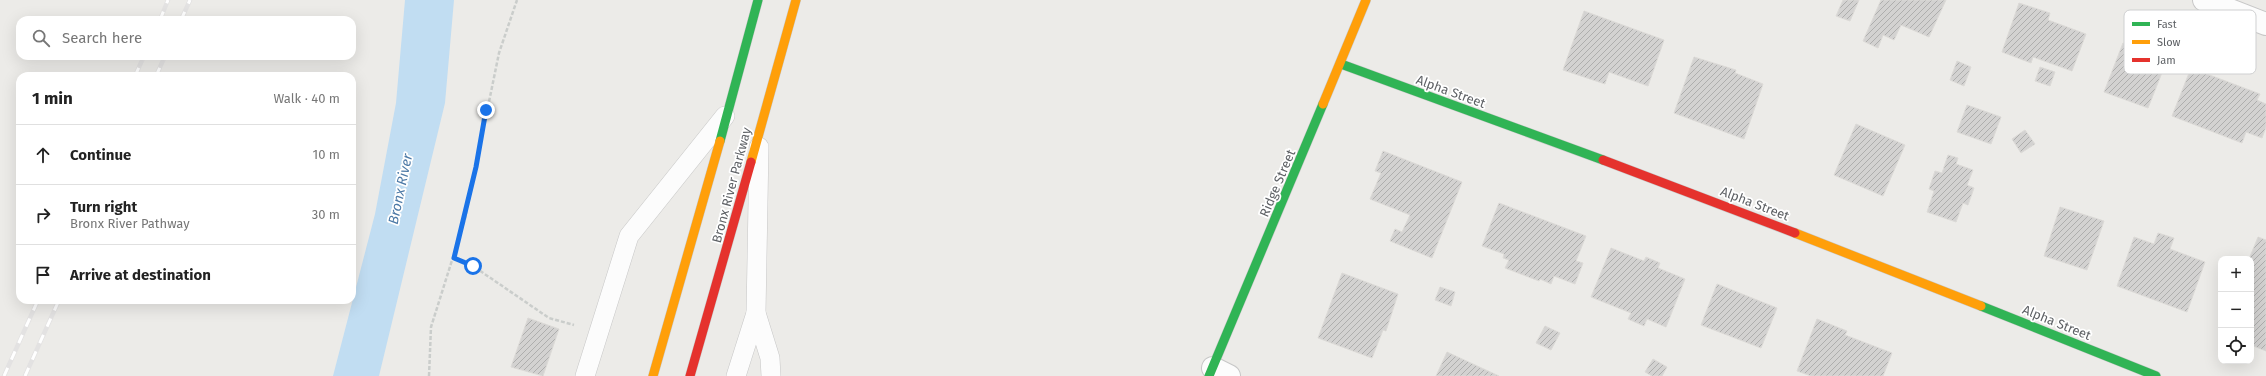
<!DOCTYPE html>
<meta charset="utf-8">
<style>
body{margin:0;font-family:"Fira Sans",sans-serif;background:#f2f2f2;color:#222}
.controls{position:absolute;right:12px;bottom:12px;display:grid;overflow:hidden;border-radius:8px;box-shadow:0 4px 16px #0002}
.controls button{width:36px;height:36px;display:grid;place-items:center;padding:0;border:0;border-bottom:1px solid #e0e0e0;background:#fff;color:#222;font:20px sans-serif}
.stop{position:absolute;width:12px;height:12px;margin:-9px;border:3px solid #1a73e8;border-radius:50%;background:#fff}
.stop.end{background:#1a73e8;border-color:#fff;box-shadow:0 1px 4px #0008}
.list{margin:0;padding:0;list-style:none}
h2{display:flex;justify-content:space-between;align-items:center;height:52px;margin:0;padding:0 16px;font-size:17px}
h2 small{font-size:13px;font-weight:400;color:#767676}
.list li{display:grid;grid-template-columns:26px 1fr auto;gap:12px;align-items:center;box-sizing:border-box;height:60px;padding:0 16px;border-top:1px solid #e0e0e0}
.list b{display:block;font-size:15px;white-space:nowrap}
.list p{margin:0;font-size:13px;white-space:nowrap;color:#767676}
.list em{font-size:13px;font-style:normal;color:#767676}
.icon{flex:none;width:22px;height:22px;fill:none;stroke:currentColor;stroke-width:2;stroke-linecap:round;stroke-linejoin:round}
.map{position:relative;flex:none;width:2266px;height:376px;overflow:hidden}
.search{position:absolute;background:#fff;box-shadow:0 4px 16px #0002;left:16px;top:16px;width:340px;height:44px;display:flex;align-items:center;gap:10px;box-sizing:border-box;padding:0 14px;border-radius:12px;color:#767676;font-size:15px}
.panel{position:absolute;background:#fff;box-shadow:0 4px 16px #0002;left:16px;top:72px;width:340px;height:232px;border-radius:12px}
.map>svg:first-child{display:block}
.water{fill:#c1ddf2}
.building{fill:url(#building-hatch);stroke:#dcdad7}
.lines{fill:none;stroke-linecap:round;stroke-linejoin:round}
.lane-casing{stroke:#c7c7c7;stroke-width:20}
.street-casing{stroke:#c7c7c7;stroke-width:24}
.fast-casing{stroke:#c9c9c9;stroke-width:10}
.slow-casing{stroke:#c9c9c9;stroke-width:10}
.jam-casing{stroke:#c9c9c9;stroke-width:10}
.path{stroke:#cacdcb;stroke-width:2.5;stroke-dasharray:4 2;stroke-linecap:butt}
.lane{stroke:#fcfcfc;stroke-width:19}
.street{stroke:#fcfcfc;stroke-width:22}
.fast{stroke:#30b455;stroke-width:9}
.slow{stroke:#ff9f0a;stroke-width:9}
.jam{stroke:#e5322d;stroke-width:9}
.rail-casing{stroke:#e3e2e2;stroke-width:4.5}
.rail{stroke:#fff;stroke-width:3;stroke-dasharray:9;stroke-linecap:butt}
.route{stroke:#1a73e8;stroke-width:5}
.labels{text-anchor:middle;stroke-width:3.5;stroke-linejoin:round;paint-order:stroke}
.street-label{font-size:13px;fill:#5e6165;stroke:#fff}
.water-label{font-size:14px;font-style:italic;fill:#4c79a6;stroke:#fff}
.key{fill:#fff;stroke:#cfd0d1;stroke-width:1}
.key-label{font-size:11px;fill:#5e6165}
</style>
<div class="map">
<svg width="2266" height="376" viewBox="0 0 2266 376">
<defs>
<pattern id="building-hatch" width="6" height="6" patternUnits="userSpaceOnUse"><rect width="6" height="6" fill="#d3d2d1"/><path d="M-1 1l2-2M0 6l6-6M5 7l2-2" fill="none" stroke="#aeaead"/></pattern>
</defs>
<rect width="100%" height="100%" fill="#ecebe8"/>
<path class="water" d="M405,0H454L445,103L379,376H333L375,214L396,103Z"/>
<g class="building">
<path d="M1843,0H1859L1850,21L1836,16Z"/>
<path d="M1881,0H1946L1929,37L1901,25L1894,40L1883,35L1878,48L1863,41Z"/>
<path d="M2019,3L2050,13L2048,20L2086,34L2072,71L2033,57L2031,63L2002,52Z"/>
<path d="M1584,11L1664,40L1648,86L1609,72L1605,84L1563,70Z"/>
<path d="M2123,43L2167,60L2148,108L2104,92Z"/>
<path d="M1694,57L1736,70L1735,73L1763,84L1744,139L1674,113Z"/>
<path d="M1957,61L1971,67L1964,86L1950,80Z"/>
<path d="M2040,67L2055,72L2050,86L2035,81Z"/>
<path d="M2191,68L2260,94L2257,100L2266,104V127L2262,138L2246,132L2242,143L2172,116Z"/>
<path d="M1967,105L2001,117L1991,144L1957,132Z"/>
<path d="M1856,124L1905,145L1883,196L1834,175Z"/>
<path d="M2025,130L2035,144L2021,153L2012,139Z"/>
<path d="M1383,151L1462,182L1432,258L1390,241L1395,229L1402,232L1410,215L1370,199L1381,173L1375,171Z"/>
<path d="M1948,155L1958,158L1956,164L1973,170L1967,185L1974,188L1968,205L1963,203L1956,222L1927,212L1934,191L1929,189L1935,171L1942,173Z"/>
<path d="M1499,203L1586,236L1576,261L1583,263L1575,284L1554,276L1551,284L1540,279L1539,281L1505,268L1509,260L1503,258L1504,254L1482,246Z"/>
<path d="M2060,207L2104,221L2087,270L2044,256Z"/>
<path d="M2158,233L2174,238L2170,249L2205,262L2187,312L2117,286L2134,237L2154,244Z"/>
<path d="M2258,237L2266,240V351L2251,345V259H2249Z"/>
<path d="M1611,248L1644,261L1646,257L1660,263L1658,268L1685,279L1666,327L1647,319L1644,326L1628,319L1631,313L1591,297Z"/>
<path d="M1342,273L1398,294L1386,331L1383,330L1372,358L1318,338Z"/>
<path d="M1717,284L1777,308L1761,348L1701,325Z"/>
<path d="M1440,287L1455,292L1451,306L1435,300Z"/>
<path d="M528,318L559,329L543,376L511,367Z"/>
<path d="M1817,319L1847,331L1845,335L1892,353L1883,376H1811L1797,371Z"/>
<path d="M1545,326L1560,333L1551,350L1536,343Z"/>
<path d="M1447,352L1499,376H1436Z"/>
<path d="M1653,359L1667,367L1662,376H1652L1645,372Z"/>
</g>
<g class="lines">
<defs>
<g id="lane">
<path d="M759,147L756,313L770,358L771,376"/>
<path d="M585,376L629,236L725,116"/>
<path d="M736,376L756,313"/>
</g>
<g id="street">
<path d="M2204,0L2266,24"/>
<path d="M1213,368L1229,376"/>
</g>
<g id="fast">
<path d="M1341,64L1603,160"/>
<path d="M720,141L758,0"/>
<path d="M1981,306L2156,376"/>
<path d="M1209,376L1323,104"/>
</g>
<g id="slow">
<path d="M1323,104L1366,0"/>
<path d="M751,162L796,0"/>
<path d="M1795,233L1981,306"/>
<path d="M653,376L720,141"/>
</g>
<g id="jam">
<path d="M1603,160L1795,233"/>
<path d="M690,376L751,162"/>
</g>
</defs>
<use href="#lane" class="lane-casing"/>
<use href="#street" class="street-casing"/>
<use href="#fast" class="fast-casing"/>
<use href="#slow" class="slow-casing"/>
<use href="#jam" class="jam-casing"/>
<g class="path">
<path d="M453,258L473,266L549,318L574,325"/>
<path d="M429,376L431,327L465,219L499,53L517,0"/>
</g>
<use href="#lane" class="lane"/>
<use href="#street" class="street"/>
<use href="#fast" class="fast"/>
<use href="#slow" class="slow"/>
<use href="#jam" class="jam"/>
<defs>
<g id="rail">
<path d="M160,20L168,0"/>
<path d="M181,20L190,0"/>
<path d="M135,76L144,56"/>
<path d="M156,76L165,56"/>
<path d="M4,376L38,300"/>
<path d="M25,376L59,300"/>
</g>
</defs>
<use href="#rail" class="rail-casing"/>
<use href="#rail" class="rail"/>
</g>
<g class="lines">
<path class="route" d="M473,266L454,258L476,167L486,110"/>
</g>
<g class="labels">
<g class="street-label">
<text transform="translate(1451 91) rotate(20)" y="5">Alpha Street</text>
<text transform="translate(1277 183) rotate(-67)" y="5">Ridge Street</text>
<text transform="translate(731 185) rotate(-75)" y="5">Bronx River Parkway</text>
<text transform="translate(1755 203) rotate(21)" y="5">Alpha Street</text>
<text transform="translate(2057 322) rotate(22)" y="5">Alpha Street</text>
</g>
<g class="water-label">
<text transform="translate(400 189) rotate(-78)" y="5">Bronx River</text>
</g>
</g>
<rect x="2124" y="10" width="132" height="64" rx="6" class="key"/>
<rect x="2132" y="22" width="18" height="4" fill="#30b455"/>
<rect x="2132" y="40" width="18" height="4" fill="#ff9f0a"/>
<rect x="2132" y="58" width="18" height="4" fill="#e5322d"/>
<g class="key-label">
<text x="2157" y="28">Fast</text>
<text x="2157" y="46">Slow</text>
<text x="2157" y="64">Jam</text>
</g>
</svg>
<div class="controls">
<button>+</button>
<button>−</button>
<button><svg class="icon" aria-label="locate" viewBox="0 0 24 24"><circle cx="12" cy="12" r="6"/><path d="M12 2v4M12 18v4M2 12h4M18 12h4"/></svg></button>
</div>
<div class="stop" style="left:473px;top:266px"></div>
<div class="stop end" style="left:486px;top:110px"></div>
<div class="search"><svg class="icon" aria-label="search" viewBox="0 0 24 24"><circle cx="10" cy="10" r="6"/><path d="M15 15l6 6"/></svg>Search here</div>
<section class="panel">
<h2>1 min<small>Walk · 40 m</small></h2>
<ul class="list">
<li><svg class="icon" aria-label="ahead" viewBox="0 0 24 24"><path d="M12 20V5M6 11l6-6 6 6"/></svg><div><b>Continue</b></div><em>10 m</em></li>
<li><svg class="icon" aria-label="right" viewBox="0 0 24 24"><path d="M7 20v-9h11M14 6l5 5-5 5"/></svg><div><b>Turn right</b><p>Bronx River Pathway</p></div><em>30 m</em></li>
<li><svg class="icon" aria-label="arrive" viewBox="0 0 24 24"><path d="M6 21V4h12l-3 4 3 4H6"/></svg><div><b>Arrive at destination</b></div></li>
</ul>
</section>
</div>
